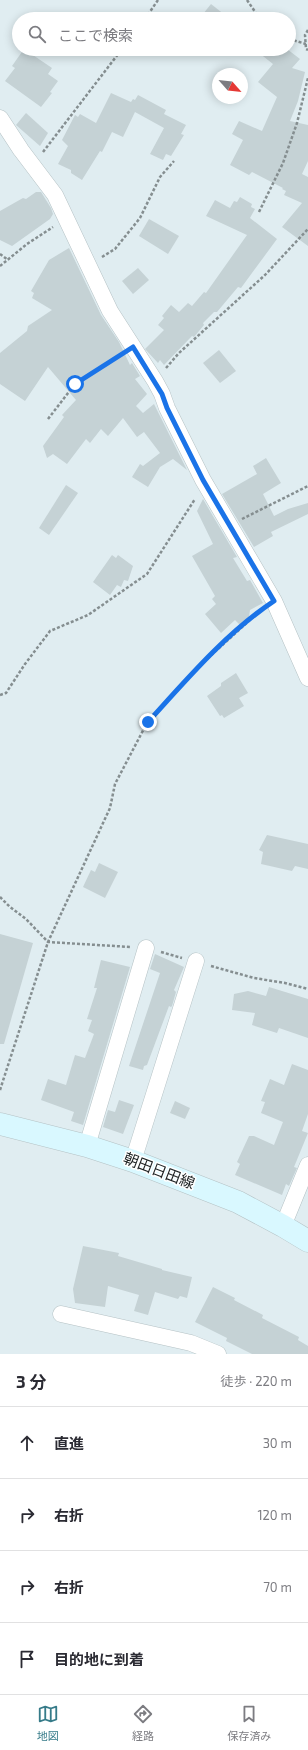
<!DOCTYPE html>
<html lang="ja">
<meta charset="utf-8">
<style>
body{margin:0;font-family:"Exo 2","Noto Sans JP",sans-serif;background:#f2f2f3;color:#2b2b33}
.compass{position:absolute;left:212px;top:68px;width:36px;height:36px;border-radius:50%;background:#fff;box-shadow:0 2px 10px #0003;rotate:117deg}
.stop{position:absolute;width:12px;height:12px;margin:-9px;border:3px solid #1a73e8;border-radius:50%;background:#fff}
.stop.end{background:#1a73e8;border-color:#fff;box-shadow:0 1px 4px #0008}
.list{margin:0;padding:0;list-style:none}
h2{display:flex;justify-content:space-between;align-items:center;height:52px;margin:0;padding:0 16px;font-size:17px}
h2 small{font-size:13px;font-weight:400;color:#7c7c81}
.list li{display:grid;grid-template-columns:26px 1fr auto;gap:12px;align-items:center;box-sizing:border-box;height:72px;padding:0 16px;border-top:1px solid #e1e1e2}
.list b{display:block;font-size:15px;white-space:nowrap}
.list em{font-size:13px;font-style:normal;color:#7c7c81}
.icon{flex:none;width:22px;height:22px;fill:none;stroke:currentColor;stroke-width:2;stroke-linecap:round;stroke-linejoin:round}
.map{position:relative;flex:none;width:308px;height:1354px;overflow:hidden}
.search{position:absolute;background:#fff;box-shadow:0 2px 10px #0003;left:12px;right:12px;top:12px;height:44px;display:flex;align-items:center;gap:10px;box-sizing:border-box;padding:0 14px;border-radius:22px;color:#7c7c81;font-size:15px}
.sheet{height:340px;background:#fff}
nav{display:flex;justify-content:space-around;align-items:center;box-sizing:border-box;height:56px;border-top:1px solid #e1e1e2;background:#fff;font-size:11px;color:#7c7c81}
nav a{display:grid;justify-items:center;gap:2px}
nav .on{color:#367b89}
.map>svg:first-child{display:block}
.building{fill:#c5d2d5}
.lines{fill:none;stroke-linecap:round;stroke-linejoin:round}
.street-casing{stroke:#b5c2c5;stroke-width:17}
.secondary-casing{stroke:#b5c2c5;stroke-width:23}
.path{stroke:#858e90;stroke-width:2.5;stroke-dasharray:3 2;stroke-linecap:butt}
.street{stroke:#fff;stroke-width:16}
.secondary{stroke:#d9f8ff;stroke-width:22}
.route{stroke:#1a73e8;stroke-width:5}
.labels{text-anchor:middle;stroke-width:3;stroke-linejoin:round;paint-order:stroke}
.street-label{font-size:15px;fill:#1c2122;stroke:#fff}
</style>
<div class="map">
<svg width="308" height="1354" viewBox="0 0 308 1354">
<rect width="100%" height="100%" fill="#e0edf1"/>
<g class="building">
<path d="M211,4L230,19H199Z"/>
<path d="M24,49L52,68L48,74L58,81L50,92L52,93L41,107L5,81L15,68L12,66Z"/>
<path d="M254,49H287L300,59L292,68L305,72L298,101L290,121L308,125V161L302,174L308,177V246L282,227L302,203L284,195L286,191L282,189L283,188L252,172L249,175L230,165L243,140L232,134L239,121L262,131L277,97L258,82L273,64Z"/>
<path d="M111,93L131,102L133,99L135,100L138,95L166,110L164,114L186,125L181,134L184,135L171,156L166,154L163,160L150,154L164,128L135,112L123,137L112,132L102,152L100,151L82,180L71,173V170L58,164L68,146L62,140L75,115L78,117L80,114L96,123Z"/>
<path d="M26,113L48,133L40,146L16,125Z"/>
<path d="M36,192H41L51,208L53,214L50,219L12,246L0,240V211L23,198L26,199Z"/>
<path d="M240,197L252,204L251,207L255,209L250,218L277,239L241,288L238,287L217,312H214L203,323L204,325L194,337L192,336L164,365L160,360L158,363L145,349L164,330L158,325L164,318L162,316L171,305L179,312L188,303L192,306L204,292L206,293L247,235L206,216L215,200L230,208L234,201L237,202Z"/>
<path d="M149,219L179,236L168,254L139,236Z"/>
<path d="M69,248L101,315L119,342L130,365L132,363L140,376L135,379L147,394L136,406L143,413L154,404L187,470L173,459L160,467L148,487L132,477L140,464L143,466L160,453L144,432L137,437L123,418L108,436L101,429L90,443L86,439L67,464L53,454L47,458L43,446L64,417L62,415L76,400L48,367L25,401L0,384V353L27,331L28,326L52,310L32,298L34,293L31,291L49,260Z"/>
<path d="M138,268L149,280L133,294L122,281Z"/>
<path d="M219,350L236,371L220,383L203,363Z"/>
<path d="M266,458L281,483L263,494L274,516L288,509L308,503V514L271,532L273,536L254,547L222,494L257,474L253,466Z"/>
<path d="M66,485L78,493L49,535L39,528Z"/>
<path d="M203,499L237,557L233,558L247,581L250,580L263,603L250,610L249,617L240,625L235,620L221,633L205,614L216,604L212,599L215,596L192,556L213,544L197,511Z"/>
<path d="M112,555L116,558L118,555L133,566L128,581L124,580L121,587L117,585L110,595L93,582Z"/>
<path d="M236,673L248,693L239,698L244,706L224,718L222,715L220,716L207,696L221,686V683Z"/>
<path d="M267,835L308,844V869L295,866L292,871L261,864L263,852L259,850Z"/>
<path d="M99,863L118,872L105,898L83,887L91,870L95,872Z"/>
<path d="M0,934L33,943L4,1044H0Z"/>
<path d="M155,954L184,967L174,990L176,992L172,1006L171,1007L169,1006L147,1065L144,1066L143,1070L129,1066L160,973L150,969Z"/>
<path d="M101,960L130,967L83,1125L71,1121L74,1112L41,1100L48,1079L66,1085L75,1055L85,1058L94,1034L88,1031L92,1020L87,1019L97,988H94Z"/>
<path d="M269,987L308,999V1038L279,1028L277,1033L252,1025L255,1013L232,1010L234,994L248,991L266,996Z"/>
<path d="M292,1064L308,1070V1114L302,1131L308,1133L294,1167L297,1168L289,1186L286,1184L282,1195L235,1175L240,1164L237,1162L249,1136H254L274,1145L283,1122L261,1113L265,1102L261,1101L270,1079L284,1085Z"/>
<path d="M119,1100L134,1105L123,1134L103,1127L108,1110L115,1112Z"/>
<path d="M175,1101L190,1108L185,1119L170,1113Z"/>
<path d="M83,1246L119,1253L118,1256L162,1269V1270L192,1277L187,1298L180,1296L178,1299L155,1292L148,1315L134,1311L139,1295L108,1286L105,1307L75,1303L73,1289Z"/>
<path d="M213,1287L235,1298L234,1300L263,1315L262,1318L299,1337L298,1340L308,1346V1354H252L226,1341L227,1338L195,1322Z"/>
</g>
<g class="lines">
<defs>
<g id="street">
<path d="M0,118L21,150L55,195L110,311L155,381L162,394L167,408L203,480L274,601L308,678"/>
<path d="M87,1146L146,948"/>
<path d="M133,1161L196,961"/>
<path d="M283,1226L308,1165"/>
<path d="M61,1314L191,1343L218,1354"/>
</g>
<path id="secondary" d="M0,1124L87,1146L133,1161L238,1202L283,1226L308,1241"/>
</defs>
<use href="#street" class="street-casing"/>
<use href="#secondary" class="secondary-casing"/>
<g class="path">
<path d="M247,0L260,19"/>
<path d="M145,19L158,0"/>
<path d="M308,30L305,35L306,49L308,50"/>
<path d="M289,39L306,44"/>
<path d="M43,152L122,49"/>
<path d="M259,212L283,163L297,123L308,78"/>
<path d="M0,254L8,260"/>
<path d="M102,257L115,249L140,218L160,177L174,161"/>
<path d="M0,266L27,244L53,227"/>
<path d="M166,368L179,353L265,275L308,229"/>
<path d="M48,419L75,384L121,355"/>
<path d="M242,519L308,486"/>
<path d="M0,695L6,693L25,664L50,631L88,615L147,574L195,499"/>
<path d="M0,897L10,907L26,919L48,942L131,947"/>
<path d="M161,952L182,958"/>
<path d="M211,966L254,978L285,983L308,989"/>
<path d="M0,1090L48,942L110,808L115,784L148,721L196,669L262,609"/>
</g>
<use href="#street" class="street"/>
<use href="#secondary" class="secondary"/>
</g>
<g class="lines">
<path class="route" d="M75,384L133,347L162,394L167,408L203,480L274,601C226,633 187,679 148,722"/>
</g>
<g class="labels">
<g class="street-label">
<text transform="translate(159 1171) rotate(21)" y="5">朝田日田線</text>
</g>
</g>
</svg>
<svg class="compass" viewBox="-18 -18 36 36"><path d="M0-13l5 13h-10z" fill="#e53935"/><path d="M0 13l5-13h-10z" fill="#7c7c81"/></svg>
<div class="stop" style="left:75px;top:384px"></div>
<div class="stop end" style="left:148px;top:722px"></div>
<div class="search"><svg class="icon" aria-label="search" viewBox="0 0 24 24"><circle cx="10" cy="10" r="6"/><path d="M15 15l6 6"/></svg>ここで検索</div>
</div>
<section class="sheet">
<h2>3 分<small>徒歩 · 220 m</small></h2>
<ul class="list">
<li><svg class="icon" aria-label="ahead" viewBox="0 0 24 24"><path d="M12 20V5M6 11l6-6 6 6"/></svg><div><b>直進</b></div><em>30 m</em></li>
<li><svg class="icon" aria-label="right" viewBox="0 0 24 24"><path d="M7 20v-9h11M14 6l5 5-5 5"/></svg><div><b>右折</b></div><em>120 m</em></li>
<li><svg class="icon" aria-label="right" viewBox="0 0 24 24"><path d="M7 20v-9h11M14 6l5 5-5 5"/></svg><div><b>右折</b></div><em>70 m</em></li>
<li><svg class="icon" aria-label="arrive" viewBox="0 0 24 24"><path d="M6 21V4h12l-3 4 3 4H6"/></svg><div><b>目的地に到着</b></div></li>
</ul>
</section>
<nav>
<a class="on"><svg class="icon" aria-label="map" viewBox="0 0 24 24"><path d="M3 6l6-2 6 2 6-2v14l-6 2-6-2-6 2zM9 4v14M15 6v14"/></svg>地図</a>
<a><svg class="icon" aria-label="directions" viewBox="0 0 24 24"><path d="M12 3l9 9-9 9-9-9zM9 14v-3h6M13 9l2 2-2 2"/></svg>経路</a>
<a><svg class="icon" aria-label="saved" viewBox="0 0 24 24"><path d="M7 4h10v16l-5-4-5 4z"/></svg>保存済み</a>
</nav>
